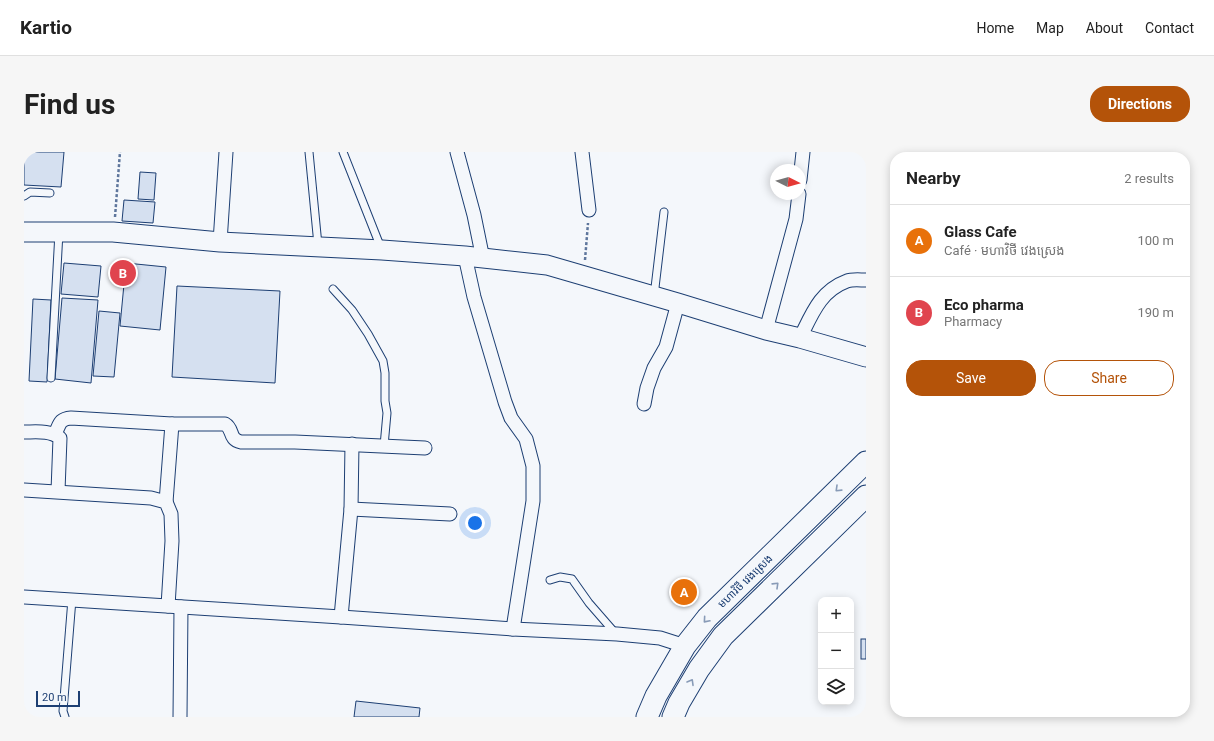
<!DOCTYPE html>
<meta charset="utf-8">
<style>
body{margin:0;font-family:Roboto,"Noto Sans Khmer",sans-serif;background:#f6f6f6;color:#222}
.controls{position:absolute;right:12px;bottom:12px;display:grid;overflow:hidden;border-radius:8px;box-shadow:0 2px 10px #0003}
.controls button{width:36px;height:36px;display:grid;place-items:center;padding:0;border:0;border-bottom:1px solid #e0e0e0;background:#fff;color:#222;font:20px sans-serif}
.compass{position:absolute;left:746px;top:12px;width:36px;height:36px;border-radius:50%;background:#fff;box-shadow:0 2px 10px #0003;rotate:96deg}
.scale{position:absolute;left:12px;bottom:10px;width:44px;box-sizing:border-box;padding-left:4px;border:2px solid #1d3f73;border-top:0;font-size:11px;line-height:14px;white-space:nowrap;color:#1d3f73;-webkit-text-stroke:3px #f4f7fb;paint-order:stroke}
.you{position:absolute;left:451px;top:371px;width:14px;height:14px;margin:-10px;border:3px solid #fff;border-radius:50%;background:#1a73e8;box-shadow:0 0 0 6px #1a73e833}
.badge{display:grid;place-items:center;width:26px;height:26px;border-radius:50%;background:#b45309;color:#fff;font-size:13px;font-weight:700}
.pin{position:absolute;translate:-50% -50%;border:2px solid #fff;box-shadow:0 1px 4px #0006}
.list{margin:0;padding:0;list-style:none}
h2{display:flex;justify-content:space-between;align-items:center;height:52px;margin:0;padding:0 16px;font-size:17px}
h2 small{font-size:13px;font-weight:400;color:#767676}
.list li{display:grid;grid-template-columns:26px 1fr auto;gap:12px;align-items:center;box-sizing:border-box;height:72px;padding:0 16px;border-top:1px solid #e0e0e0}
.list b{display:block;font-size:15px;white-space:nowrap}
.list p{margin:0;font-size:13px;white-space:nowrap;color:#767676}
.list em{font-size:13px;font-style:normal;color:#767676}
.actions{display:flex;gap:8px;padding:12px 16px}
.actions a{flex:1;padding:9px 0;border:1px solid #b45309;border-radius:16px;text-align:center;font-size:14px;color:#b45309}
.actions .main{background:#b45309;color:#fff}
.icon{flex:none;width:22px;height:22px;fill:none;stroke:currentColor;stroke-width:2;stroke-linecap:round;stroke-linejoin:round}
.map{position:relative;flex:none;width:842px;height:565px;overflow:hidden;border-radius:16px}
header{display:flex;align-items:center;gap:24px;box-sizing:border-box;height:56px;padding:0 20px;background:#fff;border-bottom:1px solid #e0e0e0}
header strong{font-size:19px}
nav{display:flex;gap:22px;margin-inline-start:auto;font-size:14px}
.intro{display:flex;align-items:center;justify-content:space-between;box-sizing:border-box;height:96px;padding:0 24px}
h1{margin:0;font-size:28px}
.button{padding:10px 18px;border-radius:16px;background:#b45309;color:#fff;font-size:14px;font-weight:700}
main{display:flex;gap:24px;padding:0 24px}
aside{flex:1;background:#fff;border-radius:16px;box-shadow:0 2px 10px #0003}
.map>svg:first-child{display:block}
.building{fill:#d5e0f0;stroke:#1d3f73}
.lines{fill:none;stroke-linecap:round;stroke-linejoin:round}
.lane-casing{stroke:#1d3f73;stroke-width:9}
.street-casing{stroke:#1d3f73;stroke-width:15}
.secondary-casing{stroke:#1d3f73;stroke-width:21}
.primary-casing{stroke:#1d3f73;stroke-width:23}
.path{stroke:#5e769c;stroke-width:2.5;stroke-dasharray:3 2;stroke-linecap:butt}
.lane{stroke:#f4f7fb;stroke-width:7}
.street{stroke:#f4f7fb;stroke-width:13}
.secondary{stroke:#f4f7fb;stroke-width:19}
.primary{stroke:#f4f7fb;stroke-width:21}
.oneway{stroke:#889bb7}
.labels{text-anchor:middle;stroke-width:3;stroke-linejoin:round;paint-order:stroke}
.street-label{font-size:11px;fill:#1d3f73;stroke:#f4f7fb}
</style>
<header>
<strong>Kartio</strong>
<nav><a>Home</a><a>Map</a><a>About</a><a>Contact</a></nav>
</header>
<div class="intro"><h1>Find us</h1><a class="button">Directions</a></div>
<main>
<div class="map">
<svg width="842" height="565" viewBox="0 0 842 565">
<rect width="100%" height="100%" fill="#f4f7fb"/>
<g class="building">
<path d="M0,0H40L37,35L0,33Z"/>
<path d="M116,20L132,21L130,48L114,47Z"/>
<path d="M100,48L131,50L129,71L98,69Z"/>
<path d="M40,111L77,114L74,145L37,142Z"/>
<path d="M102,111L142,115L136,178L96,174Z"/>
<path d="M153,134L256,139L251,231L148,225Z"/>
<path d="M38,146L74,148L67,231L31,227Z"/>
<path d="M9,147L27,148L23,230L5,229Z"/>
<path d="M75,159L96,161L90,225L69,224Z"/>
<rect x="837" y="487" width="5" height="20"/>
<path d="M332,549L396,556L395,565H330Z"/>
</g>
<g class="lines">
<defs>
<g id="lane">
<path d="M285,0L294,93"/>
<path d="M319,0L357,96"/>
<path d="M0,44L6,40L26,41"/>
<path d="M309,137L328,158L344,182L359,209L361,221V249L363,261L360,294"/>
<path d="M630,144L640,60"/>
<path d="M27,226L35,80"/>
<path d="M526,428L536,425L548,427L565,451L592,482"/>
<path d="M41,565L39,559L48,447"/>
</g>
<g id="street">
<path d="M433,0L450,63L459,107"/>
<path d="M558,0L565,58"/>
<path d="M776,28L779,0"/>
<path d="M196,90L202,0"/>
<path d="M441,104L450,145L481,250L487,266L502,287L509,314V349L489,477"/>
<path d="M742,178L772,67L775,42"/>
<path d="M776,186C788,162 796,139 823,129C828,127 836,128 842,128"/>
<path d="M620,252L623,236L630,216L642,195L654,151"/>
<path d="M0,280C12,280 26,278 36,286L34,339"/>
<path d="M31,282C36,272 35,267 47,266L148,272H201C210,277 204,287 217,290H271L401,296"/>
<path d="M0,338L127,346L142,350L147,362L148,389L144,454"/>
<path d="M142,350L148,272"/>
<path d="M327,357L426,362"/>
<path d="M0,445L317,465L489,477L593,482L636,486L661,494"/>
<path d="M317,465L327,357L328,292"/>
<path d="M156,565L157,455"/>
</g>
<path id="secondary" d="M0,80H89L196,90L358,98L441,104L523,113L654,151L742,178L776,186L842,205"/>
<g id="primary">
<path d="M623,565L632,544L661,494L683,466L842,310"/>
<path d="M649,565L655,551L675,517L699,484L842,344"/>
</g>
</defs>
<use href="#lane" class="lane-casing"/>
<use href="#street" class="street-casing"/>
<use href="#secondary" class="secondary-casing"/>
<use href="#primary" class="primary-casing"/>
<g class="path">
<path d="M91,65L96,0"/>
<path d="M561,108L564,71"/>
</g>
<use href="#lane" class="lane"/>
<use href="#street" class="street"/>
<use href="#secondary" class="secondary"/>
<use href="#primary" class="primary"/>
</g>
<defs><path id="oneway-chevron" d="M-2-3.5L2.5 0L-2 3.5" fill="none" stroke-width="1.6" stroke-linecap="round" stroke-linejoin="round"/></defs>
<g class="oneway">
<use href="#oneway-chevron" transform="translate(814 337) rotate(136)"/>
<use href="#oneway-chevron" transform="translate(752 433) rotate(-44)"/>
<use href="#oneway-chevron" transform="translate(682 468) rotate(131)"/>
<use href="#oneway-chevron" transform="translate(667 530) rotate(-60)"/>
</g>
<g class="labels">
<g class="street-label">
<text transform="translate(721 429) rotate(-44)" y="4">មហាវិថី វេងស្រេង</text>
</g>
</g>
</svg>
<div class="controls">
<button>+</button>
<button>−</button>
<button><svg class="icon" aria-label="layers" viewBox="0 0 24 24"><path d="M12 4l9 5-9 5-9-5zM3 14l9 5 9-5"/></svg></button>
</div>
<svg class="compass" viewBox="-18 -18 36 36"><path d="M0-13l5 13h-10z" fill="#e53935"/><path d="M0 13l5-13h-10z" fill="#767676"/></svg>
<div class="scale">20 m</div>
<div class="you"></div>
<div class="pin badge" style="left:660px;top:440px;background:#e8710a">A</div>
<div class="pin badge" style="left:99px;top:121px;background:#e0444e">B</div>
</div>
<aside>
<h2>Nearby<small>2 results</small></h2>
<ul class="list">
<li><span class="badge" style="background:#e8710a">A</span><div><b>Glass Cafe</b><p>Café · មហាវិថី វេងស្រេង</p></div><em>100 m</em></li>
<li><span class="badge" style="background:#e0444e">B</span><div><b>Eco pharma</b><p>Pharmacy</p></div><em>190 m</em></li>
</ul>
<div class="actions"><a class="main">Save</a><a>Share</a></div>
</aside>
</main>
